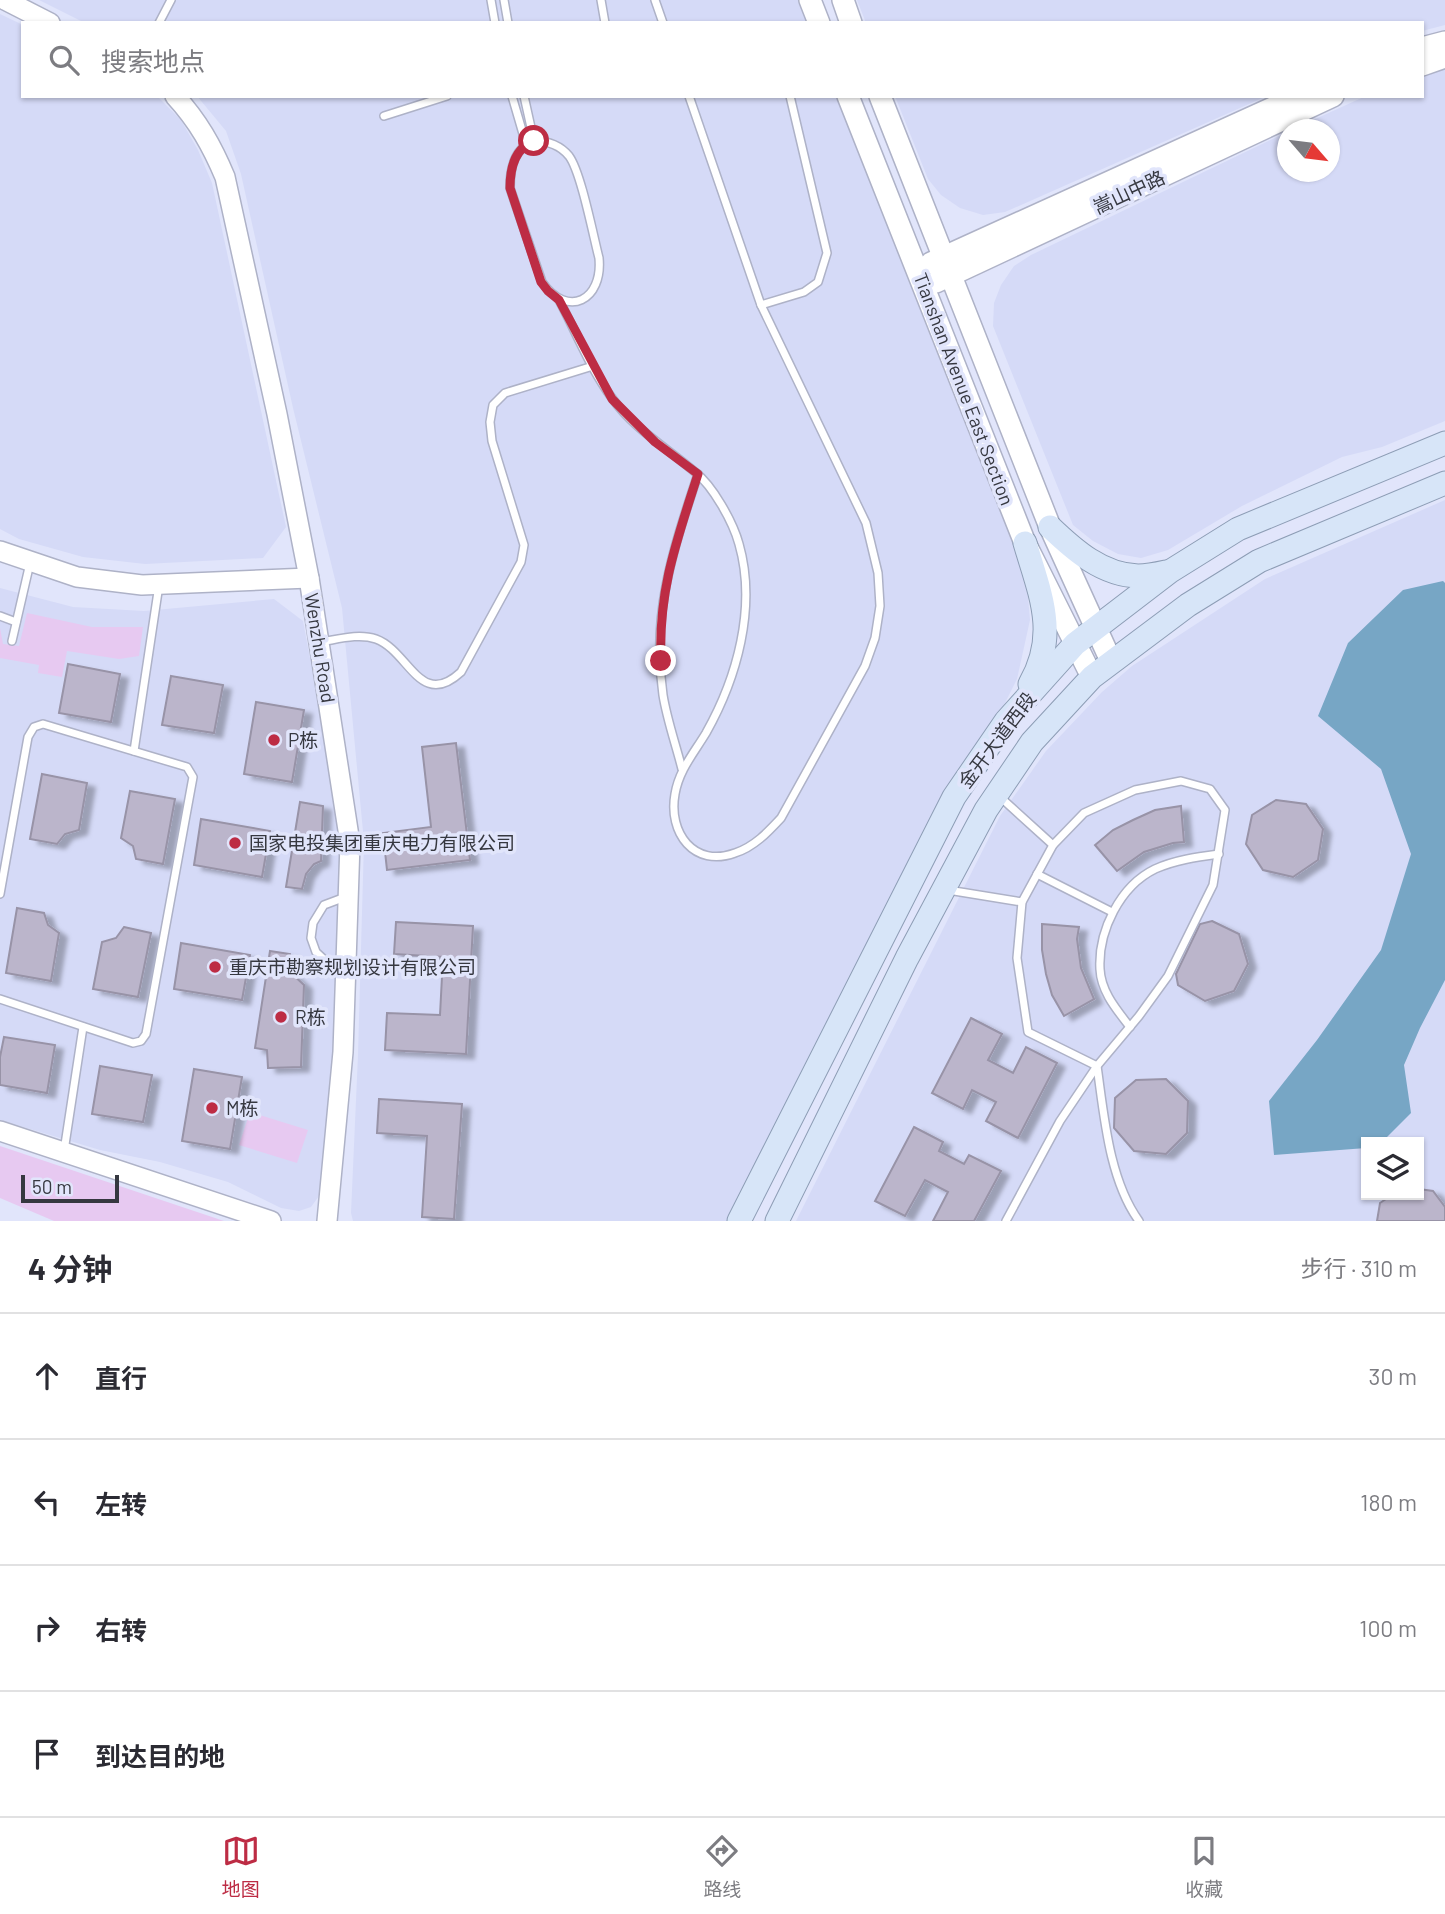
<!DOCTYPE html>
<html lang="zh">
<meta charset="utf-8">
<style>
body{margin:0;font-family:Barlow,"Noto Sans SC",sans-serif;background:#f7f7f7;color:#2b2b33}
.controls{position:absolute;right:21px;bottom:21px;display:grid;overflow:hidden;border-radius:0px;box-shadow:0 2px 5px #0004}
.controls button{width:63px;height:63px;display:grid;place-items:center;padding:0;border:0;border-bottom:2px solid #e1e1e2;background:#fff;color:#2b2b33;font:35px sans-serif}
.compass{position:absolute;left:1277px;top:119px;width:63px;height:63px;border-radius:50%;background:#fff;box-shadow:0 2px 5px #0004;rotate:118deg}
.scale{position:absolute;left:21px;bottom:18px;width:98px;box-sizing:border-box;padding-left:7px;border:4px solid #363840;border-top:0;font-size:19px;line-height:24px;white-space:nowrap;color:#363840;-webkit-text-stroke:5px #e1e5fb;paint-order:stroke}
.stop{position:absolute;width:21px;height:21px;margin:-16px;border:5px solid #bd2c44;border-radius:50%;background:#fff}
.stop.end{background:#bd2c44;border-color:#fff;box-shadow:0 2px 7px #0008}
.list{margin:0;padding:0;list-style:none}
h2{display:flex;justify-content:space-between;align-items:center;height:91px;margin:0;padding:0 28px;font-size:30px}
h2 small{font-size:23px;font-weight:400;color:#7c7c81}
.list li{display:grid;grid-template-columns:46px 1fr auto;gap:21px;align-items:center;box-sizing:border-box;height:126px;padding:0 28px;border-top:2px solid #e1e1e2}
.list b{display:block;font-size:26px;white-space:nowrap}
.list em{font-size:23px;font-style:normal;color:#7c7c81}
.icon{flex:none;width:38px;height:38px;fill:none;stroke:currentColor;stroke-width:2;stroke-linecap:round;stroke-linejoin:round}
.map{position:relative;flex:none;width:1445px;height:1221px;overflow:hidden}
.search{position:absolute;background:#fff;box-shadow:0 2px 5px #0004;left:21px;right:21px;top:21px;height:77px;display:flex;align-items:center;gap:18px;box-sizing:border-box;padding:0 24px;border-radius:0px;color:#7c7c81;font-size:26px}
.sheet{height:595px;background:#fff}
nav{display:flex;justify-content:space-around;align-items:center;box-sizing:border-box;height:98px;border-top:2px solid #e1e1e2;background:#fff;font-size:19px;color:#7c7c81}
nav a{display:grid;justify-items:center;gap:4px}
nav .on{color:#bd2c44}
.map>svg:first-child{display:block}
.built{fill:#d5daf7;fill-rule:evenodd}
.green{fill:#e7c9f1}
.water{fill:#77a6c5}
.building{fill:#bbb5cb;stroke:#9893a7;stroke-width:2;filter:url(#shadow)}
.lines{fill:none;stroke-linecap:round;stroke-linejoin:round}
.service-casing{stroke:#aeb2c7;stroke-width:10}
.tertiary-casing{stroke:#aeb2c7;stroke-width:22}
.secondary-casing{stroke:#aeb2c7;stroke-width:24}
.primary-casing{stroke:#8d9db5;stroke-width:25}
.service{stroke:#fff;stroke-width:7}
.tertiary{stroke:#fff;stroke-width:19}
.secondary{stroke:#fff;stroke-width:21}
.primary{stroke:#d7e5f8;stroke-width:23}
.route{stroke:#bd2c44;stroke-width:9}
.poi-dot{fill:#bd2c44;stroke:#e1e5fb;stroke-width:2.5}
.labels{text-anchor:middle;stroke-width:7;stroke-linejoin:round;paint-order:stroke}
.street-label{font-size:19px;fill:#363840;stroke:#e1e5fb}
.poi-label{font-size:19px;fill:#363840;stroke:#e1e5fb;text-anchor:start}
</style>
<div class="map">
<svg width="1445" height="1221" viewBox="0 0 1445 1221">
<defs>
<filter id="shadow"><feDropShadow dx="8" dy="4.5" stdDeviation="2" flood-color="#0004"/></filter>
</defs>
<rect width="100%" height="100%" fill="#e1e5fb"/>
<g class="built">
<path d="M39,0H801L810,23H85Z"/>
<path d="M857,0H1445V25L1422,31V23H866Z"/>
<path d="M0,14L23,25V96H157L181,120L198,150L212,183L286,527L263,558L145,564L83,557L19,539L0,529Z"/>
<path d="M1445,68V421L1382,447L1342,457L1242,506L1168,550L1141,558L1118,554L1093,541L1073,525L993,326L994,303L1001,285L1014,266L1031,255L1287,132L1288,172H1330V130L1293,129L1366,96H1422V76Z"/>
<path d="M197,96H839L1017,547L1027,586L1030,620L1017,679L999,715L947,792L728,1221H353L351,1213L358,1055L364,842L342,608L293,408L241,174L226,131Z"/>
<path d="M895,96H1267L1005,212L983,215L960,208L941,195L928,179Z"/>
<path d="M1445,500V1221H796L1000,816L1046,751L1102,692L1132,666L1265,579ZM1366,1142H1419V1195H1366Z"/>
<path d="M0,588L73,607L144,611L274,599L303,621L345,845L337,1053L319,1196L311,1207L299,1211L281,1208L228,1182L160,1162L100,1150L0,1120Z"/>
</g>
<g class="green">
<path d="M27,613L92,627H143L139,656L119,659L67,651L62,677L38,673L39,665L0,658V628L3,644L19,646Z"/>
<path d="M250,1112L308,1130L297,1163L239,1145Z"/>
<path d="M0,1146L224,1221H54L0,1198Z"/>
</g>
<path class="water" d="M1443,581L1445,583V980L1420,1028L1404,1065L1411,1113L1382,1142H1366V1148L1274,1155L1269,1101L1317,1040L1381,950L1411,854L1381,769L1318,716L1348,643L1403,590Z"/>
<g class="building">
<path d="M68,664L120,674L111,722L59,713Z"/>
<path d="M171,676L223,685L214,733L162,725Z"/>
<path d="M256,702L304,710L292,782L244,774Z"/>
<path d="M456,743L470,860L387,870L383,833L431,827L422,747Z"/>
<path d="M42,774L87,783L79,830L65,834L57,844L30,839Z"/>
<path d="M130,791L175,799L163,864L136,859L133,846L121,838Z"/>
<path d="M1276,800L1306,804L1323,829L1318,860L1293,877L1263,870L1246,844L1252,815Z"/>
<path d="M300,802L323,806L321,861L314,864L306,874L302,889L286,887Z"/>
<path d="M1181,806L1184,842L1173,843L1144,852L1117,871L1095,845L1113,830L1133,820L1155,810Z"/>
<path d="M201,819L270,831L262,877L194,865Z"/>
<path d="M17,908L44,913L48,925L59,933L51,981L6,973Z"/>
<path d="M1212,921L1239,934L1248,964L1234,991L1205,1001L1178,985L1176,974L1200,924Z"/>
<path d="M396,922L473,926L466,1054L385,1050L387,1013L440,1015L443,957L394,954Z"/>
<path d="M1042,924L1079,927L1077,939L1081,968L1094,999L1064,1016L1052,995L1046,974L1042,950Z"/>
<path d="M124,927L151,933L138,997L93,989L102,942L116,938Z"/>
<path d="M181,943L250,955L242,1000L174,989Z"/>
<path d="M270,951L290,954L288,970L304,985L301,1067L268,1068L267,1050L255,1048Z"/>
<path d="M971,1018L1002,1034L988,1060L1013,1073L1026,1047L1057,1063L1018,1138L986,1121L996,1102L972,1090L963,1109L932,1093Z"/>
<path d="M4,1037L55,1045L47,1093L0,1085V1057Z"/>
<path d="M100,1066L152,1075L143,1122L92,1114Z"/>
<path d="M194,1069L242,1077L230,1149L182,1141Z"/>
<path d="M1166,1079L1188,1101L1187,1133L1166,1154L1134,1151L1114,1128L1115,1098L1136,1080Z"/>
<path d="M379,1099L462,1104L454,1219L422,1217L427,1136L377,1133Z"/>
<path d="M914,1127L943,1142L939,1151L964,1164L969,1155L1001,1171L974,1221H933L948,1192L925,1180L905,1216L875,1201Z"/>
<path d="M1419,1189L1433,1191L1445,1207V1221H1377L1380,1203L1392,1195H1419Z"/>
</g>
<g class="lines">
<defs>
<g id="service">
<path d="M491,0L495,23"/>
<path d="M504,0L508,23"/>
<path d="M601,0L605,23"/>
<path d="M655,0L663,23"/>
<path d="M159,23L171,0"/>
<path d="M512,96L526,144"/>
<path d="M524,96L534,141"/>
<path d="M384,116L447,96"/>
<path d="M534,141C548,141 560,145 569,156C581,172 593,235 599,258C603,300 568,319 542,282L510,188C510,168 514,148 534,141Z"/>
<path d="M559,300C576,332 590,368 612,398C634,429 667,448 695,472C713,486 733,522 739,544C757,607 737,678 706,733C694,753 679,770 675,794C668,833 694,868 735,853C754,847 768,832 781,818L865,666L875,638L880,606L878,573L866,523L761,305L689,96"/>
<path d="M761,305L804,292L818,282L827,253L790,96"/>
<path d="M0,616L16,622"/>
<path d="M12,641L30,563"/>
<path d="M321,642C339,639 359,633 376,639C409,651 420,710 461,672L521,562L524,545L492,441L490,422L493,405L505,393L593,366"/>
<path d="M134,751L159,585"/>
<path d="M682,769C676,745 667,720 663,695C651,614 673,550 698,474"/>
<path d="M999,796L1053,845"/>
<path d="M1037,874L1112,912"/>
<path d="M948,890L1022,902"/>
<path d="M0,894L28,737L34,727L43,724L187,767L193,777L146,1034L141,1041L133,1043L0,999"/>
<path d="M343,977L316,952L311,938L313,923L324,905L348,896"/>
<path d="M1130,1027C1117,1010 1101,992 1100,969C1098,931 1120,886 1155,869C1175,860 1197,857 1219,854"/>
<path d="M1097,1066C1104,1115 1109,1180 1139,1221"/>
<path d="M64,1151L83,1027"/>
<path d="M1006,1221L1060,1121L1097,1066L1139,1016L1168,976L1213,885L1225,810L1210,789L1181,781L1135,790L1084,813L1053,845L1022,902L1017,958L1028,1032L1097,1066"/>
</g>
<g id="tertiary">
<path d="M5,0L50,23"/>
<path d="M175,96C198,121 212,146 225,177L277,414L309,578L350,843L343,1052L327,1221"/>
<path d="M0,551L77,577L142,585L309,578"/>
<path d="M0,1131L271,1221"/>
</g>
<g id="secondary">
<path d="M810,0L819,23"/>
<path d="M843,0L851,23"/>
<path d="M1422,48L1445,42"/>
<path d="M1422,65L1445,57"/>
<path d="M848,96L1025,543L1092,677"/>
<path d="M880,96L1050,527L1111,661"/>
<path d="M931,263L1299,96"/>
<path d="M936,282L1333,96"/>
</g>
<g id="primary">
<path d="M1050,527C1074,550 1102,575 1138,576C1147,576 1157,574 1166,572"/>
<path d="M1025,543C1040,594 1059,634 1030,684"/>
<path d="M739,1221L954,797L1006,721L1075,644L1169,572L1238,529L1445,443"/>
<path d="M777,1221L907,958L986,810L1032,742L1092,677L1188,605L1259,561L1445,483"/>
</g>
</defs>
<use href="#service" class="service-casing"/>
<use href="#tertiary" class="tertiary-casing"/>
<use href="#secondary" class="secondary-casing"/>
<use href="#primary" class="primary-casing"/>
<use href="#service" class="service"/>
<use href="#tertiary" class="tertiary"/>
<use href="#secondary" class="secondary"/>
<use href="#primary" class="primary"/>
</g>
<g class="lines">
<path class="route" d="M534,141C515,148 510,168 510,188L541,282L548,291L559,300L612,399L655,442L698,474C677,540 658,590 661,661"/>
</g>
<g class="poi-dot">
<circle cx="274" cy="740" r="7"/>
<circle cx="235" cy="843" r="7"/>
<circle cx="215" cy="967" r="7"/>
<circle cx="281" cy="1017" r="7"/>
<circle cx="212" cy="1108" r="7"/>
</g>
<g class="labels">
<g class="street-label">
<text transform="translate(1129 192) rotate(-25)" y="7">嵩山中路</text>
<text transform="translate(964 389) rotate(69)" y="7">Tianshan Avenue East Section</text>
<text transform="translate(320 648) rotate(81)" y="7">Wenzhu Road</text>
<text transform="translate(997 740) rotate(-53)" y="7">金开大道西段</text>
</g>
<g class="poi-label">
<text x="288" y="747">P栋</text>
<text x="249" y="850">国家电投集团重庆电力有限公司</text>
<text x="229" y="974">重庆市勘察规划设计有限公司</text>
<text x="295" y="1024">R栋</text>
<text x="226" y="1115">M栋</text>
</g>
</g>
</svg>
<div class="controls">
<button><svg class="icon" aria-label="layers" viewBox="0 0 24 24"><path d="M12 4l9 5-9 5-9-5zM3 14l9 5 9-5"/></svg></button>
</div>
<svg class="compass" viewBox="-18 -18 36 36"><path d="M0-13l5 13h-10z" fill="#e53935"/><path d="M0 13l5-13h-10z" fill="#7c7c81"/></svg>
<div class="scale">50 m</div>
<div class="stop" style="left:534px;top:141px"></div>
<div class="stop end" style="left:661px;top:661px"></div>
<div class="search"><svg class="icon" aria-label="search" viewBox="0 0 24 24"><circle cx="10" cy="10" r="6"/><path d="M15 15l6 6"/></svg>搜索地点</div>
</div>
<section class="sheet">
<h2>4 分钟<small>步行 · 310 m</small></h2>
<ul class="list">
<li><svg class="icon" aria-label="ahead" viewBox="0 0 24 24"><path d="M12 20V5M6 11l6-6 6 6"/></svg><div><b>直行</b></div><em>30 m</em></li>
<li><svg class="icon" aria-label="left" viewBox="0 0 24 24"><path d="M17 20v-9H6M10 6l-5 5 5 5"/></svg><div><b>左转</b></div><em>180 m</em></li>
<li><svg class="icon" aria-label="right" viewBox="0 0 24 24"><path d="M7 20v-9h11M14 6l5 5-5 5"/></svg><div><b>右转</b></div><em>100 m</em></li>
<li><svg class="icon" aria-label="arrive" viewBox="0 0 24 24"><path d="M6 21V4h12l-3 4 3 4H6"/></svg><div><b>到达目的地</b></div></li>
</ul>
</section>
<nav>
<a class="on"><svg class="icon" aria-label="map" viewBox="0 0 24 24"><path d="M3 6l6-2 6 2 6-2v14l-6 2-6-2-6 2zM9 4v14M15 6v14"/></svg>地图</a>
<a><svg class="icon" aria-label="directions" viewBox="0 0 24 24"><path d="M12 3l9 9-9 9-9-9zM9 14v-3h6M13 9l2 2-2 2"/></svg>路线</a>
<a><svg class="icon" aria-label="saved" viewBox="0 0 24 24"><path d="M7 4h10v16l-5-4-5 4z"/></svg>收藏</a>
</nav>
